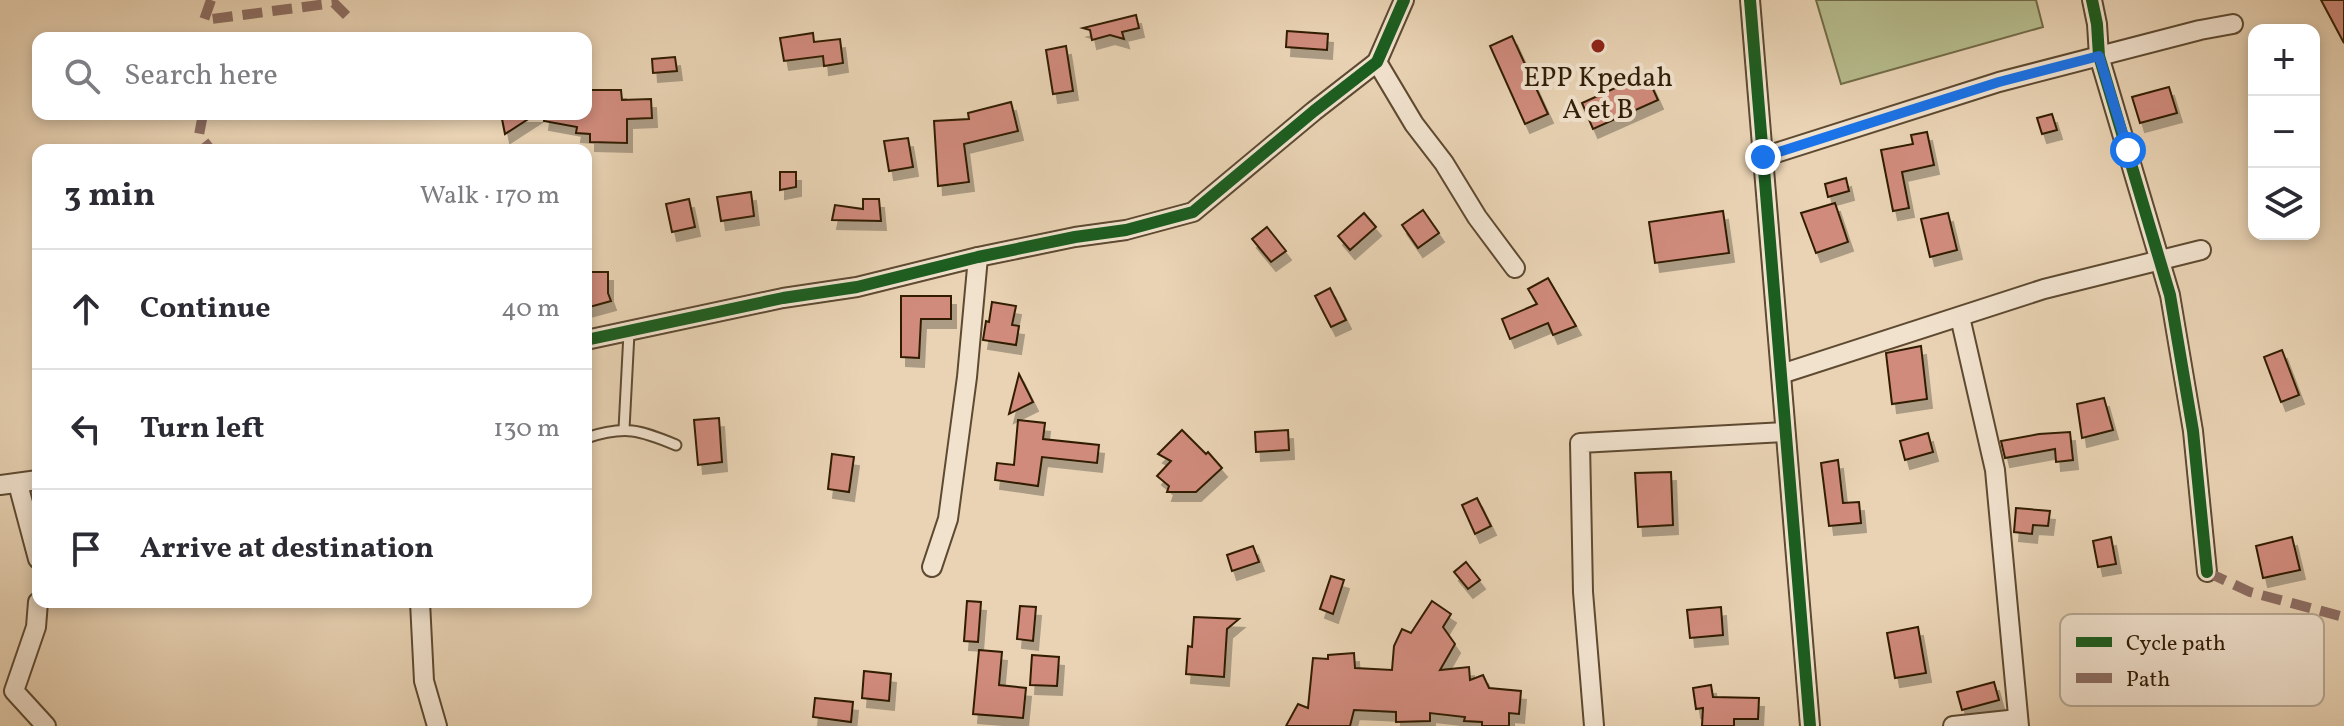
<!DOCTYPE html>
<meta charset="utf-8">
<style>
body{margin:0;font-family:Vollkorn,serif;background:#f7f7f7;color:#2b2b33}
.controls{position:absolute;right:24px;top:24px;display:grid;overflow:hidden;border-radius:16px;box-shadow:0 4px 12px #0003}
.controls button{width:72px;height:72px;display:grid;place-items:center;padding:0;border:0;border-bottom:2px solid #e1e1e2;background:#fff;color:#2b2b33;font:40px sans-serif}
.stop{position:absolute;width:24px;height:24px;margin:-18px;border:6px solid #1a73e8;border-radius:50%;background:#fff}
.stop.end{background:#1a73e8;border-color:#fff;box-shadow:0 2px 8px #0008}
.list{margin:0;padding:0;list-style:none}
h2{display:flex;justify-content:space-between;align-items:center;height:104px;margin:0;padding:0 32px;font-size:34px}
h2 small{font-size:26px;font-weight:400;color:#7c7c81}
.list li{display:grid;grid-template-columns:52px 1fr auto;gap:24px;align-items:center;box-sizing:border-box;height:120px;padding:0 32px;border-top:2px solid #e1e1e2}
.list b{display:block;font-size:30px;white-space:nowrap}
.list em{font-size:26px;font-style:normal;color:#7c7c81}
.icon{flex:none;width:44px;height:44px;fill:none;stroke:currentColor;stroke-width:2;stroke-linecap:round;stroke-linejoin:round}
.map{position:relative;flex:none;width:2344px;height:726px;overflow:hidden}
.search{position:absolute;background:#fff;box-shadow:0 4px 12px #0003;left:32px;top:32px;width:560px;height:88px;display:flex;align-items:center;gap:20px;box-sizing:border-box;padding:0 28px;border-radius:16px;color:#7c7c81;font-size:30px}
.panel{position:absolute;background:#fff;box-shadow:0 4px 12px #0003;left:32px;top:144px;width:560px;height:464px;border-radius:16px}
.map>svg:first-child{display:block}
.green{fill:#b6bc8d;stroke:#736c49;stroke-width:2}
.building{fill:#d08b7b;stroke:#301d05;stroke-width:2;filter:url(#shadow)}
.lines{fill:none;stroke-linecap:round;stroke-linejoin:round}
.lane-casing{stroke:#5e4a31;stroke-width:13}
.street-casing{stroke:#5e4a31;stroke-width:22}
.lane{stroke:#f1e2ce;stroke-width:9}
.street{stroke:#f1e2ce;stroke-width:18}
.quiet{stroke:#8d6e63;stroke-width:10;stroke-dasharray:20 10;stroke-linecap:butt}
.cycleway-casing{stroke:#f1e2ce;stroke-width:17}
.cycleway{stroke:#1b5e20;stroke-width:12}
.route{stroke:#1a73e8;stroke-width:10}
.poi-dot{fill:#8f2418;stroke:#f1e2ce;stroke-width:3}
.labels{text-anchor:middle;stroke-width:8;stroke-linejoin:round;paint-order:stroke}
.poi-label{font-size:28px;fill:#301d05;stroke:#f1e2ce}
.key{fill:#f1e2ce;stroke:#b7a792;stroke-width:2}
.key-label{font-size:22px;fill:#301d05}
</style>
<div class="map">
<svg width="2344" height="726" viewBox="0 0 2344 726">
<defs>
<filter id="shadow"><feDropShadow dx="5" dy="9" stdDeviation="0" flood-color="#0004"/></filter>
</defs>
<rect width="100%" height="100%" fill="#e9d3b4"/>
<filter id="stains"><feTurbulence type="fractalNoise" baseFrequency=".0025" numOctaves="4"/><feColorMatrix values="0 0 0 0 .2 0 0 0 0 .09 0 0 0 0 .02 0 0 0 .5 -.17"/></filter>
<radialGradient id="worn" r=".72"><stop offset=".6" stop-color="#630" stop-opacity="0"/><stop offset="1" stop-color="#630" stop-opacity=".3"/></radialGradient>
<path class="green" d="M1816,0H2036L2043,27L1841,84Z"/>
<g class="building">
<path d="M2321,0H2344V43Z"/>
<path d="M1136,15L1139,28L1122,32L1124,39L1110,35L1092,40L1090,30L1083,28Z"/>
<path d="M1287,31L1328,34L1327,50L1286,47Z"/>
<path d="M813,33L814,42L840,39L843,63L824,66L823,56L784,61L780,38Z"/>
<path d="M1512,36L1548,114L1525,124L1490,46Z"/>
<path d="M1066,46L1073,91L1053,94L1046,50Z"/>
<path d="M675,57L677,71L653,73L652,59Z"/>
<path d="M1646,74L1658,100L1593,129L1582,103Z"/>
<path d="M2169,87L2177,113L2140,123L2132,97Z"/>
<path d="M586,90H621L622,100L651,99L652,118L627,119V143L590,142V134L576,133L577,127L544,121L545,114H586Z"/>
<path d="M1011,102L1018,131L964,144L969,182L938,186L934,121L969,119L968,113Z"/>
<path d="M501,114H536L505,134Z"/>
<path d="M2052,114L2057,130L2042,134L2037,118Z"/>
<path d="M1927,132L1934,165L1902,172L1909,208L1893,211L1881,150L1913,144L1911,135Z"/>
<path d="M908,138L913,167L889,171L884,141Z"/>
<path d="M780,172H796V187L780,190Z"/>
<path d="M1846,178L1849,191L1828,197L1825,184Z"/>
<path d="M751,192L754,216L721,221L717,197Z"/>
<path d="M689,199L695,227L672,232L666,204Z"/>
<path d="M863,199H879L881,221L832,220L835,205L863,209Z"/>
<path d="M1835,203L1848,242L1816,253L1801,213Z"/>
<path d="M1423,210L1439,233L1418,248L1402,225Z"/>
<path d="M1723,211L1729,253L1655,263L1649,222Z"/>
<path d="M1364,213L1376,227L1350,250L1338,236Z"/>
<path d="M1948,213L1957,250L1930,257L1921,219Z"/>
<path d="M1267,227L1286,251L1271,262L1252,239Z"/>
<path d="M586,272H608V293L611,301L586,308Z"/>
<path d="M1548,278L1576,326L1553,335L1548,323L1510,339L1502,319L1537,304L1528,289Z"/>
<path d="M1330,288L1346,320L1331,327L1315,296Z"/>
<path d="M901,296H951V319H921L919,358L901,357Z"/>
<path d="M992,302L1016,306L1012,325L1019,326L1016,345L983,340L986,321L989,322Z"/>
<path d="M1921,346L1927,399L1892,404L1886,353Z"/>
<path d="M2282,350L2299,395L2281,402L2264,357Z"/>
<path d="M1019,374L1033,402L1009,414Z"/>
<path d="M2104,398L2113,430L2082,438L2077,404Z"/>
<path d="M719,418L722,462L698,465L694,420Z"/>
<path d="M1018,420L1045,423L1043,439L1099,445L1097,463L1042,457L1038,486L995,480L997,463L1014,465Z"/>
<path d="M1182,430L1206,454L1208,452L1222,468L1196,492H1167L1169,486L1157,476L1171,461L1158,454Z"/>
<path d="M1288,430L1289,450L1256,452L1255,432Z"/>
<path d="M2070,432L2073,460L2056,462L2055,449L2005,458L2001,441L2039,434Z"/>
<path d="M1928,433L1933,452L1905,460L1900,441Z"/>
<path d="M832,454L854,457L849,492L828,489Z"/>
<path d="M1838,460L1843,503L1859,502L1861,523L1829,526L1821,463Z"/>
<path d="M1671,472L1673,525L1638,527L1635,473Z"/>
<path d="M1477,498L1491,526L1475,534L1462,505Z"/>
<path d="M2016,508L2050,511L2048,526L2033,525L2032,534L2014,532Z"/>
<path d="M2111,537L2116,564L2098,567L2093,541Z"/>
<path d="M2292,537L2300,570L2263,578L2256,546Z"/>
<path d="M1253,546L1259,562L1232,571L1227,555Z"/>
<path d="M1466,562L1480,580L1468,589L1454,572Z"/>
<path d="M1331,576L1344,580L1333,614L1320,609Z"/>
<path d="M967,601L981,602L978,642L964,641Z"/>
<path d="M1432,601L1451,614L1443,627L1455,644L1440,670L1469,667L1470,680L1483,675L1489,688L1521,691L1519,714L1509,713V726H1482V722L1464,721L1465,717L1430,713V721L1396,722V712L1354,710L1350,726H1286L1298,704L1308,708L1313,658L1328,659V655L1354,653L1355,668L1392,670L1394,646L1402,629L1411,633Z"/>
<path d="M1020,606L1036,607L1033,641L1017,639Z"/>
<path d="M1721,607L1723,635L1690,638L1687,610Z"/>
<path d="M1194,617L1239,619L1227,629L1224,677L1186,674L1188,646L1192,647Z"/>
<path d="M1918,627L1926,673L1895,678L1887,633Z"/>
<path d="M979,650L1002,652L999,685L1026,688L1023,718L973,714Z"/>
<path d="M1032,655L1059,657L1057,686L1030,685Z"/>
<path d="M864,671L891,674L889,701L862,698Z"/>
<path d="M1994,682L1999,700L1962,710L1957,692Z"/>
<path d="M1711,685L1713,697L1759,698L1758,719H1734V726H1702L1703,708L1696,709L1693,688Z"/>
<path d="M815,698L853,702L851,722L813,717Z"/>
</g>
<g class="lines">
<defs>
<g id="lane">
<path d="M624,429L629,333"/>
<path d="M586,438C625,425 640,430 676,445"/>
</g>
<g id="street">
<path d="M1750,0L1810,726"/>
<path d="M2092,0L2097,24L2099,56L2170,295L2193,431L2207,572"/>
<path d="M1377,62L1414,124L1444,163L1477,217L1515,268"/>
<path d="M1763,157L1999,82L2200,30L2233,24"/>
<path d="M1960,317L1995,470L2019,726"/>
<path d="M586,340L783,298L857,287L978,257L1075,237L1126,230L1193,212L1314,111L1377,62L1404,0"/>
<path d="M1781,374L2044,289L2201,250"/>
<path d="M18,484L38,559"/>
<path d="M0,485L38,480"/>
<path d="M932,567L948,519L967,377L978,257"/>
<path d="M38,602L36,627L14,691L46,726"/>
<path d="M420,602L424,681L437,726"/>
<path d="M1594,726L1583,592L1580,443L1785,432"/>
<path d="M1953,726L2018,719"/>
</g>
</defs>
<use href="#lane" class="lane-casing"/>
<use href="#street" class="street-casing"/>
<use href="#lane" class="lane"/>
<use href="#street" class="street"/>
<g class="quiet">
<path d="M211,0L204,20L334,3L353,22"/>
<path d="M203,114L199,135L211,150"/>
<path d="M2207,572L2250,592L2344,617"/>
</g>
<defs>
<g id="cycleway">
<path d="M1750,0L1810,726"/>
<path d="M2092,0L2097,24L2099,56L2170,295L2193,431L2207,572"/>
<path d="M586,340L783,298L857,287L978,257L1075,237L1126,230L1193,212L1314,111L1377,62L1404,0"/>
</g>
</defs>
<use href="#cycleway" class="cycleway-casing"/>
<use href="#cycleway" class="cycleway"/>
</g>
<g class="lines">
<path class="route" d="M1763,157L1999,82L2099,56L2128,150"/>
</g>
<circle class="poi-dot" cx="1598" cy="46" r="8"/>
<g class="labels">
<g class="poi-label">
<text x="1598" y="86">EPP Kpedah<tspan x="1598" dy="32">A et B</tspan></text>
</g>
</g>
<rect x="2060" y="614" width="264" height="92" rx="12" class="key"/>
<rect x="2076" y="637" width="36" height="10" fill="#1b5e20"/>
<rect x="2076" y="673" width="36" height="10" fill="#8d6e63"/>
<g class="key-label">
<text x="2126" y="650">Cycle path</text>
<text x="2126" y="686">Path</text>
</g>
<rect width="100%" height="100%" filter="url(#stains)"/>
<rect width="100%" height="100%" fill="url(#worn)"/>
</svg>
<div class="controls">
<button>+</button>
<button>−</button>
<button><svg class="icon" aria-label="layers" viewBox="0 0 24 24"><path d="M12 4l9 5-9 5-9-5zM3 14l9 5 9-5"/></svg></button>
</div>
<div class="stop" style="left:2128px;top:150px"></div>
<div class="stop end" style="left:1763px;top:157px"></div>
<div class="search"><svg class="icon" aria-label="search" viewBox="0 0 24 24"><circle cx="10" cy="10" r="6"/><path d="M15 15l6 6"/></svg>Search here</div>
<section class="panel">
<h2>3 min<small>Walk · 170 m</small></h2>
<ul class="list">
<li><svg class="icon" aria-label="ahead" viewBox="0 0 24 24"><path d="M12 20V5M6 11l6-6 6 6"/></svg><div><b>Continue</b></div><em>40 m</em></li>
<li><svg class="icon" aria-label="left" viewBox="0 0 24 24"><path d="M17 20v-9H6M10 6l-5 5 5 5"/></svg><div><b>Turn left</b></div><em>130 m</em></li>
<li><svg class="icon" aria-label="arrive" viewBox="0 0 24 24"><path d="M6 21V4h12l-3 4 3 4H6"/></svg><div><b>Arrive at destination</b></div></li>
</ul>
</section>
</div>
